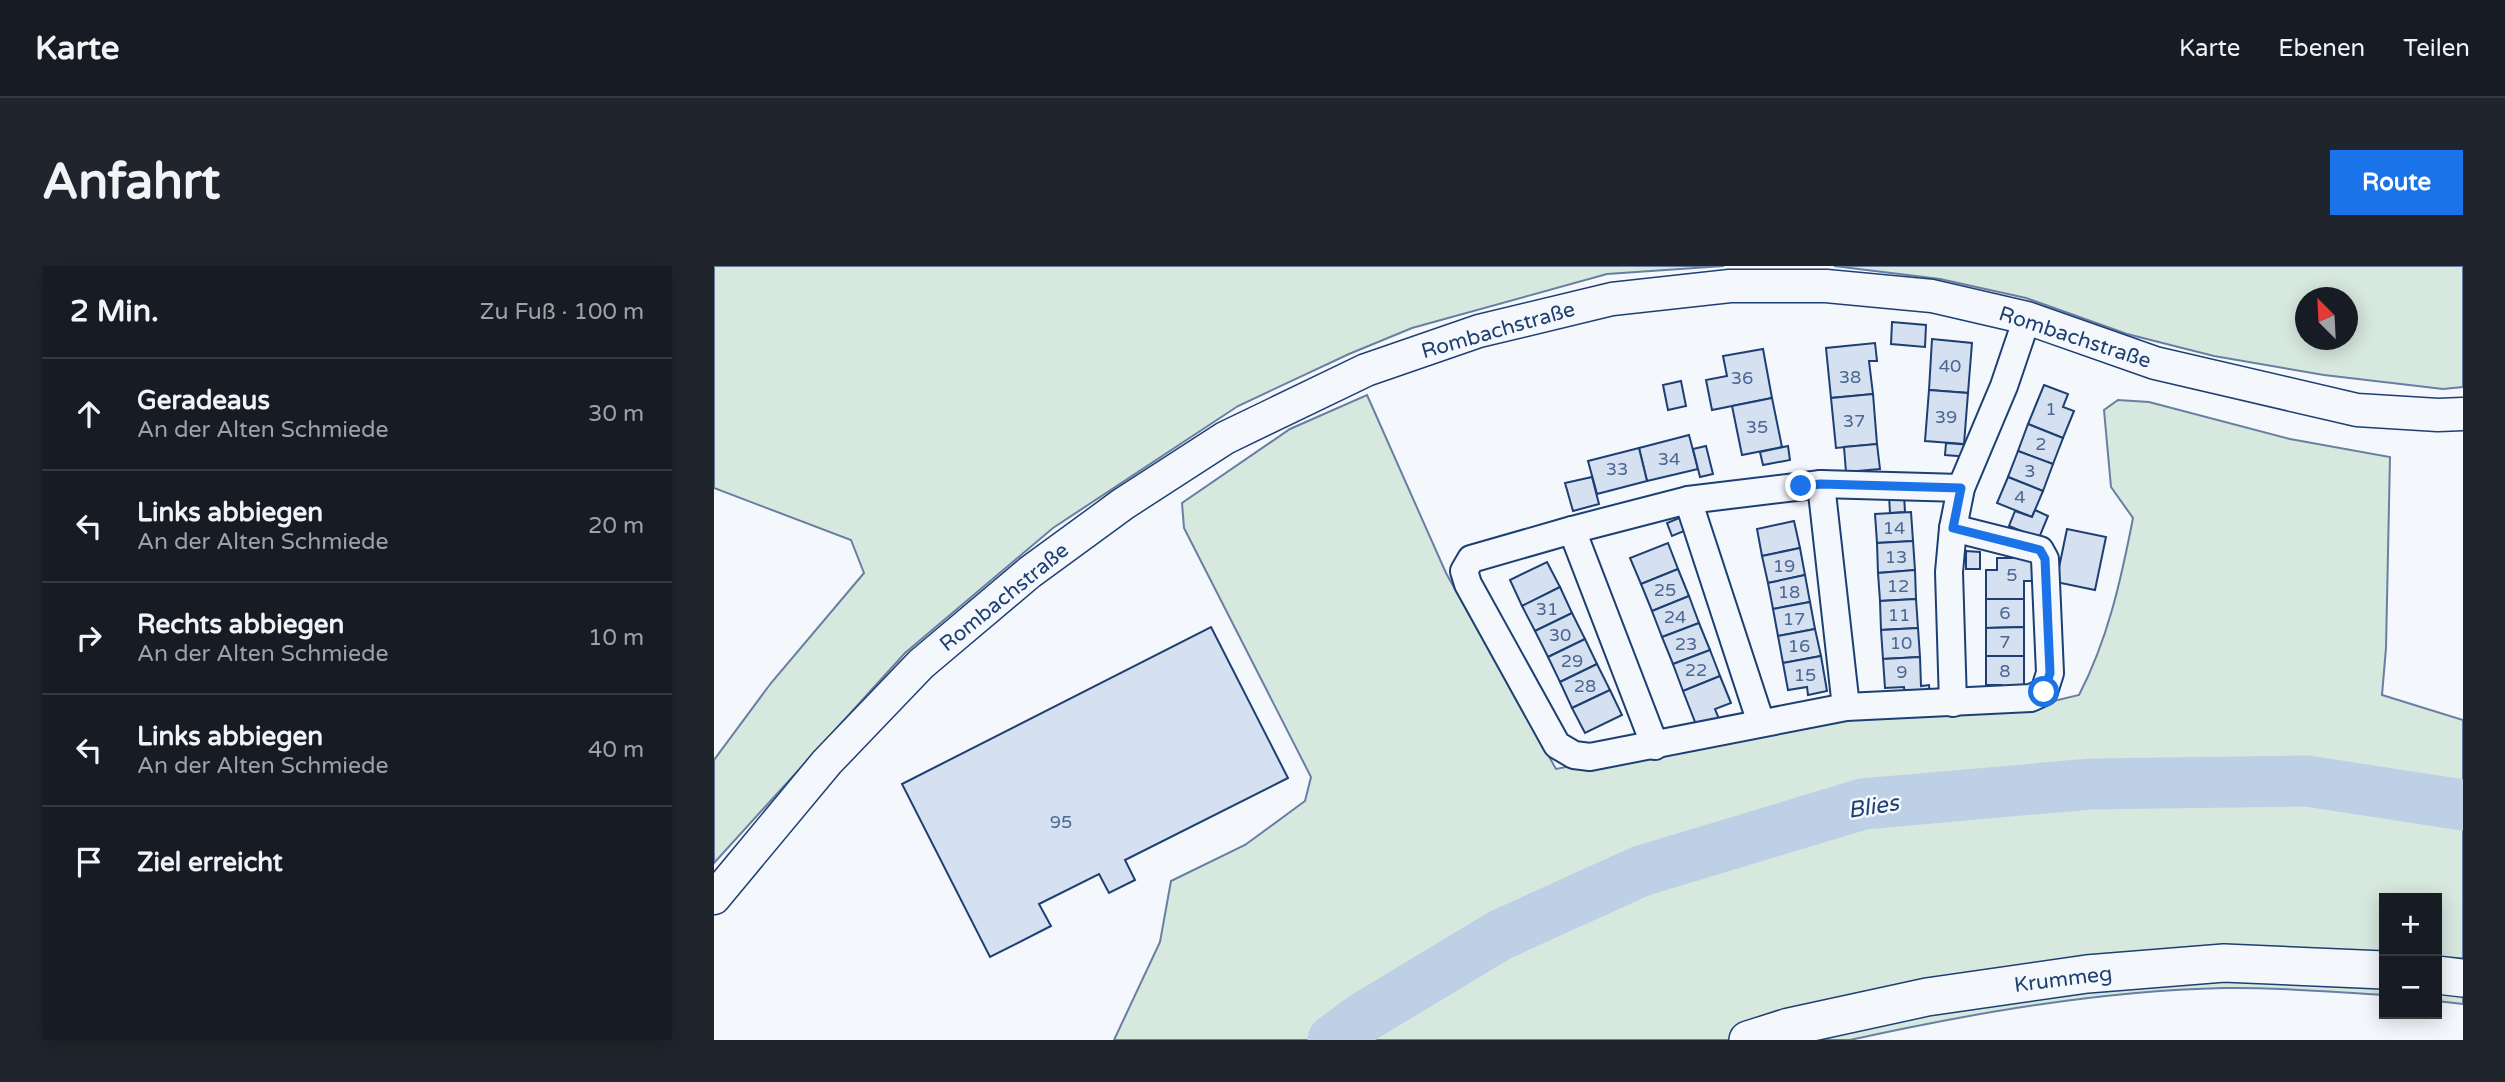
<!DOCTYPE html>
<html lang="de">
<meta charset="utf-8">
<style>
body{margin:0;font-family:"Varela Round",sans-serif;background:#20242c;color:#f1f3f6}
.controls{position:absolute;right:21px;bottom:21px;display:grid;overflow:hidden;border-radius:0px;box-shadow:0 4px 18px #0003}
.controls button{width:63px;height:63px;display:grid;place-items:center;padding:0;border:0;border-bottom:2px solid #363941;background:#171b24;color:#f1f3f6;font:35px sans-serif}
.compass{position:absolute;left:1581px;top:21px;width:63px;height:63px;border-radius:50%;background:#171b24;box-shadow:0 4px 18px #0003;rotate:336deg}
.stop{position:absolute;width:21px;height:21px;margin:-16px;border:5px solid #1a73e8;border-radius:50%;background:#fff}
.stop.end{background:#1a73e8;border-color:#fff;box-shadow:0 2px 7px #0008}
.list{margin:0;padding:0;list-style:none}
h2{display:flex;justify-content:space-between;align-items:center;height:91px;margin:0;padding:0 28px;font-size:30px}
h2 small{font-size:23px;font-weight:400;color:#9ea1a6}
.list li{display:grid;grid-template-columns:46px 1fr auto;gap:21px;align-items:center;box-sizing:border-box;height:112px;padding:0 28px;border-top:2px solid #363941}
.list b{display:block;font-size:26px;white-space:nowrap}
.list p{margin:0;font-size:23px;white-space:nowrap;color:#9ea1a6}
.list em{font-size:23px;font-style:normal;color:#9ea1a6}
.icon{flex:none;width:38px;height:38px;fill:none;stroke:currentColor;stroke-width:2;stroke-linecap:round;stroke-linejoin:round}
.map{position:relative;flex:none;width:1749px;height:774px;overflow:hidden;border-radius:0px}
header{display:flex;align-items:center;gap:42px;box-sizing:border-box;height:98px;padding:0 35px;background:#171b24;border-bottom:2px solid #363941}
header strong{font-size:33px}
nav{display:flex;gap:38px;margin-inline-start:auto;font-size:24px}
.intro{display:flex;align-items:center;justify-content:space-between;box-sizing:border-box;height:168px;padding:0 42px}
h1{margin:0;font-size:49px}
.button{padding:18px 32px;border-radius:0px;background:#1a73e8;color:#fff;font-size:24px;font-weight:700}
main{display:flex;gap:42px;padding:0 42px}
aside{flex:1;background:#171b24;border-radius:0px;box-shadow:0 4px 18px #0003}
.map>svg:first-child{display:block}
.green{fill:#d7e8df;stroke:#687fa3;stroke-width:2;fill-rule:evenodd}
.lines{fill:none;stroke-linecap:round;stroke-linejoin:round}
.river{stroke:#bed0e5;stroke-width:51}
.building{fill:#d5e0f0;stroke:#1d3f73;stroke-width:2}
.minor-casing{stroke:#1d3f73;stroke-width:30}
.tertiary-casing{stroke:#1d3f73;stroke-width:35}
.secondary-casing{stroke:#1d3f73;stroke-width:40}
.minor{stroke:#f4f7fb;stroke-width:26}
.tertiary{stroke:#f4f7fb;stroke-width:32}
.secondary{stroke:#f4f7fb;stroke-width:37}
.route{stroke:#1a73e8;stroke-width:9}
.labels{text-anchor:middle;stroke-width:5;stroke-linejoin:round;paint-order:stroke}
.number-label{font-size:18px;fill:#4b6792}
.street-label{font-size:21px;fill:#1d3f73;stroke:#f4f7fb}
.water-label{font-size:23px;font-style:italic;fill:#1d3f73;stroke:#f4f7fb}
</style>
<header>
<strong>Karte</strong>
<nav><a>Karte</a><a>Ebenen</a><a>Teilen</a></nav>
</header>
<div class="intro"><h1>Anfahrt</h1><a class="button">Route</a></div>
<main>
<aside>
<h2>2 Min.<small>Zu Fuß · 100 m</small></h2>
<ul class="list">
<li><svg class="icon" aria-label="ahead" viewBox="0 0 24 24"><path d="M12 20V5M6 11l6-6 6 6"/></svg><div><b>Geradeaus</b><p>An der Alten Schmiede</p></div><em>30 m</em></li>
<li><svg class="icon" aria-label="left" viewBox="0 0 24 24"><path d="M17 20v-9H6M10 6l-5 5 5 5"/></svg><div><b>Links abbiegen</b><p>An der Alten Schmiede</p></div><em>20 m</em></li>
<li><svg class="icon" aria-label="right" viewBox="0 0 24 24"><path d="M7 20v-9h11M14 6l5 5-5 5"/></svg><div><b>Rechts abbiegen</b><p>An der Alten Schmiede</p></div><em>10 m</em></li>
<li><svg class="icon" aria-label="left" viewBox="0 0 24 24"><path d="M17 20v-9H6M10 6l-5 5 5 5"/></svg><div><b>Links abbiegen</b><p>An der Alten Schmiede</p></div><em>40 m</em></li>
<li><svg class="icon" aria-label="arrive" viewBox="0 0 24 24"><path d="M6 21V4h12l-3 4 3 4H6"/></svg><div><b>Ziel erreicht</b></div></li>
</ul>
</aside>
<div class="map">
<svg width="1749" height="774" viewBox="0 0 1749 774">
<rect width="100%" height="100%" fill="#f4f7fb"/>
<g class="green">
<path d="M0,0H1010L893,8L698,62L635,88L524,140L339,262L191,387L0,597V494L57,417L150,307L137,274L0,222Z"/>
<path d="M1120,0H1749V121L1729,123L1610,109L1500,90L1413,68L1312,32L1226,13ZM1591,32H1633V74H1591Z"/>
<path d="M653,129L732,307L842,503L1133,447L1319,440L1365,429C1394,373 1407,314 1419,252L1397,221L1390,144L1404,134L1435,136L1576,173L1676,191L1672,382L1668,429L1749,454V738L1723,735V632H1670V729C1617,726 1564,721 1510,722C1384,725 1259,747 1136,774H400L446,676L457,615L531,579L591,535L597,511L470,262L468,237L576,163Z"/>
</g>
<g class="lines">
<path class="river" d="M619,774L650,751L786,669L927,605L1149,538L1377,518L1593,515L1749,539"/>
</g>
<g class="building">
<path d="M1178,56L1212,59L1211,81L1177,78Z"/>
<path d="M1218,73L1258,77L1254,127L1215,124Z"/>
<path d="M1161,77L1163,95H1155L1159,128L1117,132L1112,82Z"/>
<path d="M1049,83L1058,132L998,144L992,114L1013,110L1009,90Z"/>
<path d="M967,115L972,140L954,144L949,119Z"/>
<path d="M1330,119L1354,128L1349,141L1360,145L1349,172L1314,158Z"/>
<path d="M1215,124L1254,127L1250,178L1211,175Z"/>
<path d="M1159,128L1163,178L1122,182L1117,132Z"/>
<path d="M1058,132L1068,181L1028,189L1018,140Z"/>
<path d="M1314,158L1349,172L1339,198L1304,185Z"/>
<path d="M975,169L984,203L933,215L925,182Z"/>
<path d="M1232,177L1257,179L1256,191L1231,189Z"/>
<path d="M1163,178L1166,203L1132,206L1130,181Z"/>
<path d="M992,180L999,208L986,211L979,183Z"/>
<path d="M1074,180L1076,194L1049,199L1046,186Z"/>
<path d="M925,182L933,215L883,228L874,195Z"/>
<path d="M1304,185L1339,198L1329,225L1294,211Z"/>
<path d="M878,211L885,238L859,245L851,217Z"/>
<path d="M1294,211L1329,225L1318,251L1283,237Z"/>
<path d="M1190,228L1191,246L1176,247L1175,229Z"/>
<path d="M1321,244L1334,250L1325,272L1295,260L1301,245L1318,251Z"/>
<path d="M1197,246L1199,275L1163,277L1161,248Z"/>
<path d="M970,250L975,263L958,270L953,257Z"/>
<path d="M1080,255L1086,282L1048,290L1043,263Z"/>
<path d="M1353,263L1392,271L1381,324L1342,316Z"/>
<path d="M1199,275L1201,304L1164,307L1163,277Z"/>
<path d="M954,277L964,303L927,318L916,292Z"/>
<path d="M1086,282L1091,309L1054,317L1048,290Z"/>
<path d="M1252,285L1266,286V303H1252Z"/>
<path d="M1283,292H1325V315H1310V333H1272V304H1283Z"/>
<path d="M833,296L846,321L808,340L796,314Z"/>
<path d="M964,303L975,330L938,345L927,318Z"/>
<path d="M1201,304L1202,333L1166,335L1164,307Z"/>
<path d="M1091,309L1096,336L1059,343L1054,317Z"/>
<path d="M846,321L858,347L821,365L808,340Z"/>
<path d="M975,330L985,357L948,371L938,345Z"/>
<path d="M1202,333L1204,362L1167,364L1166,335Z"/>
<path d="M1272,333H1310V361L1272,362Z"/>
<path d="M1096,336L1101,363L1064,370L1059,343Z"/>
<path d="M858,347L871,373L834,391L821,365Z"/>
<path d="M985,357L996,384L959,398L948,371Z"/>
<path d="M497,361L574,512L411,594L421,614L395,627L385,608L325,638L337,660L276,691L188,518Z"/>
<path d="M1310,361V390H1272V362Z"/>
<path d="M1204,362L1206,391L1169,393L1167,364Z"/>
<path d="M1101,363L1107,390L1069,397L1064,370Z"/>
<path d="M871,373L883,398L846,416L834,391Z"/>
<path d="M996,384L1006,410L969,425L959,398Z"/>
<path d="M1107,390L1113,425L1094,429L1093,421L1074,424L1069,397Z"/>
<path d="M1272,390H1310V430L1289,429L1288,419H1272Z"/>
<path d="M1206,391L1207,420L1215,419L1216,430L1191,432L1190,421L1171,422L1169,393Z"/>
<path d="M883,398L896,424L858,442L846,416Z"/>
<path d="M1006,410L1017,437L1001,443L1005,453L983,461L969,425Z"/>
<path d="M896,424L908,449L871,467L858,442Z"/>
</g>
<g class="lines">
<defs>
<g id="minor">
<path d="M1107,218L1132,441"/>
<path d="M974,234L1047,457"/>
<path d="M1239,262L1326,284L1331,293L1336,407L1330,426L1317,432L1132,441L876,491L860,489L843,479L754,318L750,305L757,293L858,264L974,234L1107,218L1247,222"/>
<path d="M858,264L941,480"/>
<path d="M1239,437L1235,306L1239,262L1247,222L1290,120L1313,52"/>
</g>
<path id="tertiary" d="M0,632L113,496L207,398L316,306L409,238L511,172L652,104L765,65L898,33L1016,20H1112L1218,30L1313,52L1441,97L1643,144L1724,149L1749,148"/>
<g id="secondary">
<path d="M1723,709L1749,712"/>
<path d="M1034,774L1075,761L1213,731L1373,708L1510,697L1670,704"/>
</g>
</defs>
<use href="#minor" class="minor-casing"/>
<use href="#tertiary" class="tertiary-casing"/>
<use href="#secondary" class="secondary-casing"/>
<use href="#minor" class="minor"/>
<use href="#tertiary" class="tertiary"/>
<use href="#secondary" class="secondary"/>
</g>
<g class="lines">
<path class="route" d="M1087,220L1107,218L1247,222L1239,262L1326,284L1331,293L1336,407L1330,426"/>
</g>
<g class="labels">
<g class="number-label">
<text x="1236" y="106">40</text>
<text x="1136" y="117">38</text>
<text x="1028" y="118">36</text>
<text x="1337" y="149">1</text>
<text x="1232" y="157">39</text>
<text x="1140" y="161">37</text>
<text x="1043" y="167">35</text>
<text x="1327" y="184">2</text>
<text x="955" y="199">34</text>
<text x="903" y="209">33</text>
<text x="1316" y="211">3</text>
<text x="1306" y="237">4</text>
<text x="1180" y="268">14</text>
<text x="1182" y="297">13</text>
<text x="1070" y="306">19</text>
<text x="1298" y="315">5</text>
<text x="1184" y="326">12</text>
<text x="951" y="330">25</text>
<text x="1075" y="332">18</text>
<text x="833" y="349">31</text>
<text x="1291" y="353">6</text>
<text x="1185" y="355">11</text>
<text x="961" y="357">24</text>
<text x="1080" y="359">17</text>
<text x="846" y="375">30</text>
<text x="1291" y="382">7</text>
<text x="1187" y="383">10</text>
<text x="972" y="384">23</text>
<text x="1085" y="386">16</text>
<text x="858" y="401">29</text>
<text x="982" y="410">22</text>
<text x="1291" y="411">8</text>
<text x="1188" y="412">9</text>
<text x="1091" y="415">15</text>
<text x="871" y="426">28</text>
<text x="347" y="562">95</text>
</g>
<g class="street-label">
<text transform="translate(784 64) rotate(-16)" y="7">Rombachstraße</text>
<text transform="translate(1361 71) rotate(18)" y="7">Rombachstraße</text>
<text transform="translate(290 331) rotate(-39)" y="7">Rombachstraße</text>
<text transform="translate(1349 713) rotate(-7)" y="7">Krummeg</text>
</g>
<g class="water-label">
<text transform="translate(1159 540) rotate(-9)" y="8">Blies</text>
</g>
</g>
</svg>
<div class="controls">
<button>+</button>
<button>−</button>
</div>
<svg class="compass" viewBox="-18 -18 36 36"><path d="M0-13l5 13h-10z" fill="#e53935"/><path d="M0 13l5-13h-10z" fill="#9ea1a6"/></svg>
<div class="stop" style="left:1330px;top:426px"></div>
<div class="stop end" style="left:1087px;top:220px"></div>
</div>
</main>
